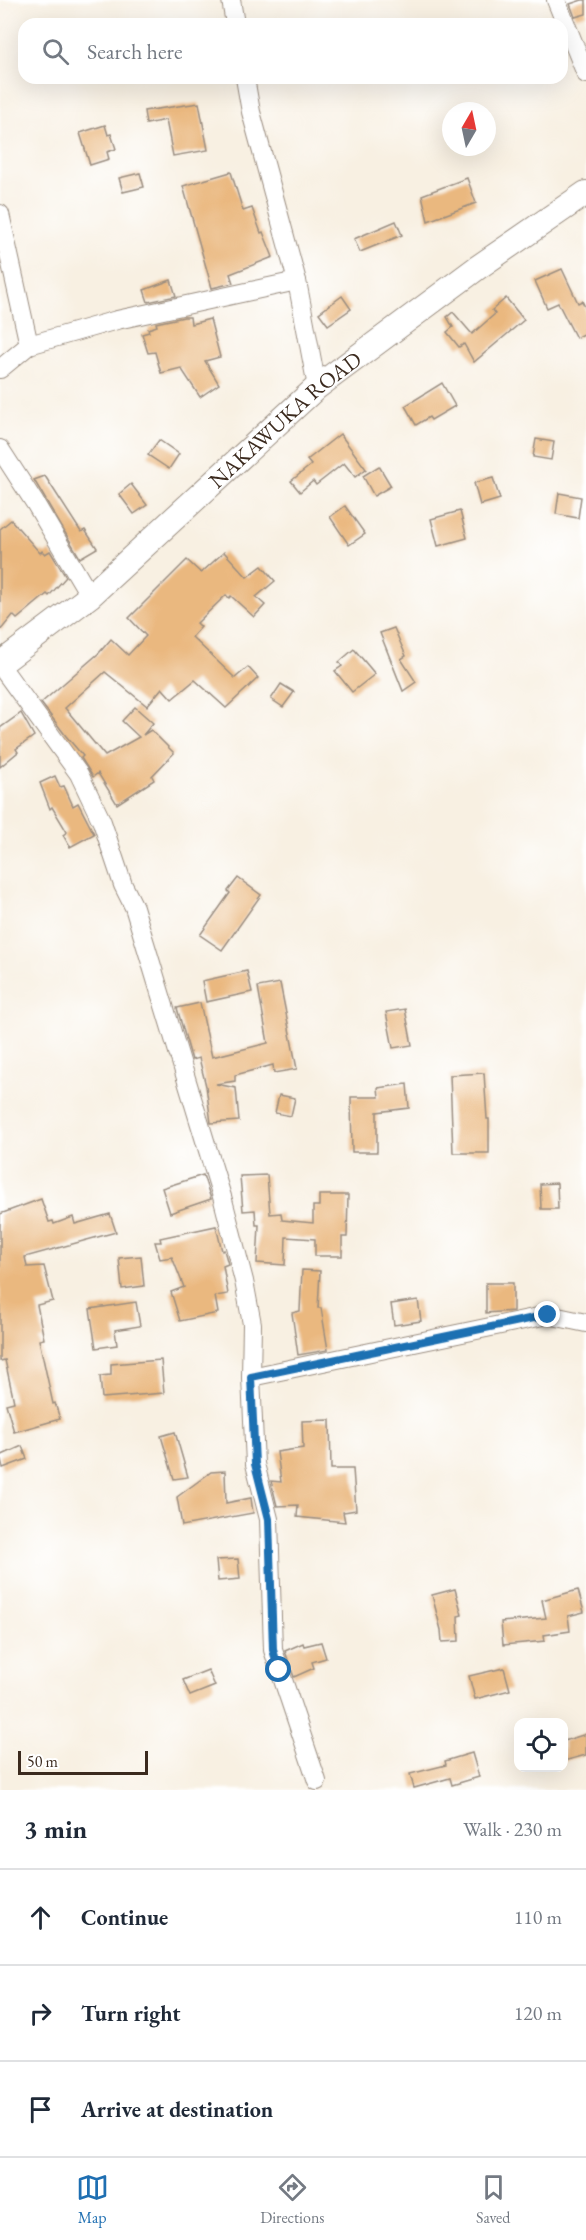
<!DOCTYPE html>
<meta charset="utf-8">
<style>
body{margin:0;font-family:"EB Garamond",serif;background:#f6f6f7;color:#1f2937}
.controls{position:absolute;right:18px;bottom:18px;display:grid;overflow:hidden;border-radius:12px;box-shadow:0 6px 24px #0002}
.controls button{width:54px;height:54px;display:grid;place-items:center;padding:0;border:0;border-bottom:2px solid #e0e1e3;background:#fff;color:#1f2937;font:30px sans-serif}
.compass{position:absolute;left:442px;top:102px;width:54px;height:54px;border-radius:50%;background:#fff;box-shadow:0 6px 24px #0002;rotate:9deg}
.scale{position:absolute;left:18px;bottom:15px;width:130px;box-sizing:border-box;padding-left:6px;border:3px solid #3b2a1e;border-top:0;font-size:16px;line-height:21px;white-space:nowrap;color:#3b2a1e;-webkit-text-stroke:4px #fff;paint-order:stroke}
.stop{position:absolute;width:18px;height:18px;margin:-14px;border:4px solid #1f6fb2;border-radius:50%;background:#fff}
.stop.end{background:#1f6fb2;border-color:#fff;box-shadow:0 2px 6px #0008}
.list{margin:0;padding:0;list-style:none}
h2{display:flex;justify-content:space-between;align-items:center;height:78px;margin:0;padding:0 24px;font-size:26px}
h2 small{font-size:20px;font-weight:400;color:#747a83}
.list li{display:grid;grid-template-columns:39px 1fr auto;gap:18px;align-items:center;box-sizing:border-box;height:96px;padding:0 24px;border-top:2px solid #e0e1e3}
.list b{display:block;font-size:22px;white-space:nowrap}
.list em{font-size:20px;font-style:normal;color:#747a83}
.icon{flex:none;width:33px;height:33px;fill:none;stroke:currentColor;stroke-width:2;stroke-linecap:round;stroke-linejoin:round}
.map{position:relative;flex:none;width:586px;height:1790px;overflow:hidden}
.search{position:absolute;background:#fff;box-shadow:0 6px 24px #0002;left:18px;right:18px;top:18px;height:66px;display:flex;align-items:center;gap:15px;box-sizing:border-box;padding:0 21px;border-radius:18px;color:#747a83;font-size:22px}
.sheet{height:366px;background:#fff}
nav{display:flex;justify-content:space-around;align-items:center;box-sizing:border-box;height:84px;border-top:2px solid #e0e1e3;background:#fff;font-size:16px;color:#747a83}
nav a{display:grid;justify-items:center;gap:3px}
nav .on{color:#1f6fb2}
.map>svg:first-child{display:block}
.building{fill:#eab87f}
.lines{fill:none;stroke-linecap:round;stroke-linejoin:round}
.street-casing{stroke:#9a8d80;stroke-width:20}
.secondary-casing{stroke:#9a8d80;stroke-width:26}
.street{stroke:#fff;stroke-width:18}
.secondary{stroke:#fff;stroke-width:24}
.route{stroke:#1f6fb2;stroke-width:8}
.labels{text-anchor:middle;stroke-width:5;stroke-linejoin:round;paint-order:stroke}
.street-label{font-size:22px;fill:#3b2a1e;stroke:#fff}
</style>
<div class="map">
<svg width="586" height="1790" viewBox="0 0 586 1790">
<rect width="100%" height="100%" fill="#fff"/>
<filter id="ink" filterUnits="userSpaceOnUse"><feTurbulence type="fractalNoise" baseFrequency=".0167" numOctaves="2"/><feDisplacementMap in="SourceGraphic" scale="12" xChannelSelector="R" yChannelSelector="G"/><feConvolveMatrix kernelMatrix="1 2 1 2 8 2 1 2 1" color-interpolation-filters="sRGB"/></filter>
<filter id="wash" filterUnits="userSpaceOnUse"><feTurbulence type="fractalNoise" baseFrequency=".008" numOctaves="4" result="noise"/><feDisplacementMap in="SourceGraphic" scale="24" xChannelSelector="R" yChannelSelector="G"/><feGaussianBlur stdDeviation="1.35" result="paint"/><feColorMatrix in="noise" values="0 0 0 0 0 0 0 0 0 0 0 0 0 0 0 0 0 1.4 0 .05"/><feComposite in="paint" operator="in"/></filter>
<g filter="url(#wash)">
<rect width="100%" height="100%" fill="#f8f0e2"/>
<g id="blocks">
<g class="building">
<path d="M582,0H586V14L575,17L570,4Z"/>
<path d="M199,103L208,150L173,156L166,120L146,124L144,111Z"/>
<path d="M105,125L108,135L111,134L116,149L107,152L109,159L90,165L80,133Z"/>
<path d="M231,172L243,211L252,208L261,233L263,232L273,257L230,274L233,283L212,288L183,186Z"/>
<path d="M140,173L144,187L123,192L119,178Z"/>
<path d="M467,178L476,203L428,221L422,195Z"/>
<path d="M396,221L402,235L360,252L354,239Z"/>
<path d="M562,269L578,303L582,301L586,309V333L576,338L558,303L547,308L535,281Z"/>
<path d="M171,280L176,296L148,302L144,290Z"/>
<path d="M342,296L351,309L328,325L319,313Z"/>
<path d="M506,298L524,320L474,362L464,344L459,347L447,332L453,327L447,317L453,312L472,334L495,314L492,310Z"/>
<path d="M184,317H190L191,324L210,319L220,357L205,361L219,384L200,397L181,368L161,373L155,352L148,353L142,334L149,332L148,329L157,326L156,323Z"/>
<path d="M442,383L455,406L431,420L429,417L416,425L405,406Z"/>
<path d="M340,434L366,469L355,477L344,463L316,485L313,481L300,492L291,481L311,465L307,460Z"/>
<path d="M536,439L554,442L551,460L533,457Z"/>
<path d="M159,440L179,454L169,469L148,455Z"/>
<path d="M379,466L391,486L374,496L363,476Z"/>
<path d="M45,476L81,532L85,530L97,548L80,558L34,480Z"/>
<path d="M493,478L500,499L480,505L474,483Z"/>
<path d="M131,484L147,505L134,514L119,494Z"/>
<path d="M559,493L581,497L578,518L556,514Z"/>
<path d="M345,506L365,534L349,545L330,517Z"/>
<path d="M460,511L467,538L438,546L431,519Z"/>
<path d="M11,520L40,553L42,551L45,554L50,551L66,577L49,596L47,594L17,619L13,615L0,631V529Z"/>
<path d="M224,552L247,577L262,566L275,581L256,597L265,605L254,617L231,596L229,598L226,595L197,623L201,627L192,637L235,678L248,667L258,678L226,708L195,680L172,699L162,688L147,706L105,672L65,708L105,756L139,737L122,721L135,707L153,723L143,735L151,730L174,753L152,776L154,780L117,804L98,773L93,777L81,758L83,756L66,736L41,703L99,653L111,639L128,655L146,636L129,618L187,560L201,573Z"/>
<path d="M394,628L406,656L401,659L416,682L403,691L380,633Z"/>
<path d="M354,649L375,674L352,692L335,671L342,666L339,662Z"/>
<path d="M281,684L294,692L283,707L271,699Z"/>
<path d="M21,713L34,736L16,749L18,752L0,767V728Z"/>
<path d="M55,776L60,787L64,786L73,806L78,803L94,834L70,847L63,835L67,832L52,807L50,809L40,783Z"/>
<path d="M238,878L261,895L222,950L200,935L230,893L228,891Z"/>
<path d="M247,971L252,992L206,1002L202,981Z"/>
<path d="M280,983L297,1069L274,1073L273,1065L235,1075V1081L216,1084L236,1088L239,1121L211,1123L206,1086L199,1058L192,1060L177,1008L200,1003L212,1057L268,1043L258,987Z"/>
<path d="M405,1009L412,1045L393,1048L386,1012Z"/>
<path d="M484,1073L487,1119H489V1153H453L450,1075Z"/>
<path d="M407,1084L409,1108L377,1112V1152H352L351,1097H379L378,1088Z"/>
<path d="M279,1095L295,1098L291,1116L275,1113Z"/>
<path d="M203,1175L211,1199L170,1213L162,1188Z"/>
<path d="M267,1175L270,1214L281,1213L282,1220L313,1223V1206H319V1195H348L347,1237H342V1256H315V1239L286,1237L285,1265L257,1263L259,1225H256L255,1210L243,1211L240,1176Z"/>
<path d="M557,1183L558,1209H541L540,1184Z"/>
<path d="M41,1199L49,1222L53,1221L54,1224L73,1217L75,1224L110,1214L116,1232L25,1257L27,1267L44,1266L53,1301L37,1305L44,1339L39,1340L53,1404L55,1403L60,1419L14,1432L6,1404L14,1402L5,1360L0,1361V1214Z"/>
<path d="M216,1226L222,1251L224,1250L228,1264L223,1266L228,1294L215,1296L218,1313L180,1321L171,1292L184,1287L172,1257L160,1259L155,1242H161L160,1238Z"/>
<path d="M141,1256L144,1286L122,1289L119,1258Z"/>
<path d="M302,1270L320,1271L318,1308H321L328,1350L298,1355L292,1313L300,1311Z"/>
<path d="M486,1283H513V1311L486,1313Z"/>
<path d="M418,1300L421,1321L394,1325L391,1304Z"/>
<path d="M136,1302L140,1326L115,1330L117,1345L96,1348L90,1309Z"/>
<path d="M161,1360L164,1393L102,1398L100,1376L111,1375V1364Z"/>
<path d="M330,1420L331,1469H353L356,1510L343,1512L345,1522L297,1517L298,1505L277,1506L271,1481L281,1482L277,1452L303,1448L302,1421Z"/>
<path d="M175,1432L188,1477L174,1479L161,1436Z"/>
<path d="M22,1446L27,1459L3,1468L0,1456Z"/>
<path d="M225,1471L226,1503L251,1498L253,1513L182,1526L177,1497L211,1472Z"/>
<path d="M238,1559L240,1579L218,1581L216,1560Z"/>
<path d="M455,1589L462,1615L458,1616L459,1641L442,1642L441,1630L432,1595Z"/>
<path d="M578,1590L584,1612L568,1616L570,1631L544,1635L545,1641L503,1645L501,1622L546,1618L542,1600Z"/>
<path d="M321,1642L326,1658L312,1662L314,1668L294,1677L285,1651L303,1643L304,1646Z"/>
<path d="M504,1668L510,1690L475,1699L469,1676Z"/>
<path d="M208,1670L215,1686L190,1696L183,1680Z"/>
<path d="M586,1734V1755L564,1761V1741Z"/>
<path d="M472,1753L479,1777L452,1785L450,1778L414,1788L410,1774L446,1765L445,1761Z"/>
</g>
</g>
</g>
<g filter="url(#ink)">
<use href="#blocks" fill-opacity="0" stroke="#9a8d80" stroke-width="1.5"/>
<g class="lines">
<defs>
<g id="street">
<path d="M231,0L235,24"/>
<path d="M556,0L586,74"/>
<path d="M245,78L251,112L297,281L317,387"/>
<path d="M0,214L29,345"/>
<path d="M0,369L29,345L117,320L297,281"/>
<path d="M0,449L35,503L90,596"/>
<path d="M0,665L79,774L102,822L123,885L134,907L223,1200L244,1281L252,1324L251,1377L255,1464L269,1519L273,1650L317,1781"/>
<path d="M251,1377L548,1315L586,1323"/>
</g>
<g id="secondary">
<path id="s1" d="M0,664L90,596L317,387L477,268L586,193"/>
</g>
</defs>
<use href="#street" class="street-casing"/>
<use href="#secondary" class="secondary-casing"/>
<use href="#street" class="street"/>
<use href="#secondary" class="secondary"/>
</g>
</g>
<g class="lines" filter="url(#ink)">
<path class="route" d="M279,1670L273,1650L269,1519L255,1464L251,1377L548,1315"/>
</g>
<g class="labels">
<g class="street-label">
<text dy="8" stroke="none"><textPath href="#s1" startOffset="376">NAKAWUKA ROAD</textPath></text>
</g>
</g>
</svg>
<div class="controls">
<button><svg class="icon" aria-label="locate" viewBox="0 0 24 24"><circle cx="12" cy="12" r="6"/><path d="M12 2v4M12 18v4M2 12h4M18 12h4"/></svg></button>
</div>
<svg class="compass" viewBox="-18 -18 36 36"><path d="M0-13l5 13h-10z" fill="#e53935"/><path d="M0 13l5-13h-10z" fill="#747a83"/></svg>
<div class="scale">50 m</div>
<div class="stop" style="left:279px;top:1670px"></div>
<div class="stop end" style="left:548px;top:1315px"></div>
<div class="search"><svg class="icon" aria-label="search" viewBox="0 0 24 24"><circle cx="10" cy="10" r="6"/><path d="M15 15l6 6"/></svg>Search here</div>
</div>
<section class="sheet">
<h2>3 min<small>Walk · 230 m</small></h2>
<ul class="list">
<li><svg class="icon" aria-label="ahead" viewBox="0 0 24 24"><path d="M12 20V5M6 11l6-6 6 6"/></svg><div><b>Continue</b></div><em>110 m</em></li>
<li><svg class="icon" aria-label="right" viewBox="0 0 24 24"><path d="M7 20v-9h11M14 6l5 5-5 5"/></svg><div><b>Turn right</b></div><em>120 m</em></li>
<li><svg class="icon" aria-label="arrive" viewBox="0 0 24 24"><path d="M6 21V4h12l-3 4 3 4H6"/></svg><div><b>Arrive at destination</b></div></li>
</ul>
</section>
<nav>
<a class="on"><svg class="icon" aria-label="map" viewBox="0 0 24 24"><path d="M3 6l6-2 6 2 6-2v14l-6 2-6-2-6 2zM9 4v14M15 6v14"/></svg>Map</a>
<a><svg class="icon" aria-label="directions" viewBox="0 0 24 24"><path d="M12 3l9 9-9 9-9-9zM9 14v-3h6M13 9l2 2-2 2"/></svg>Directions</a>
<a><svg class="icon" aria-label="saved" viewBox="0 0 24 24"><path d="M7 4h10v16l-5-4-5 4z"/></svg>Saved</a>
</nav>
